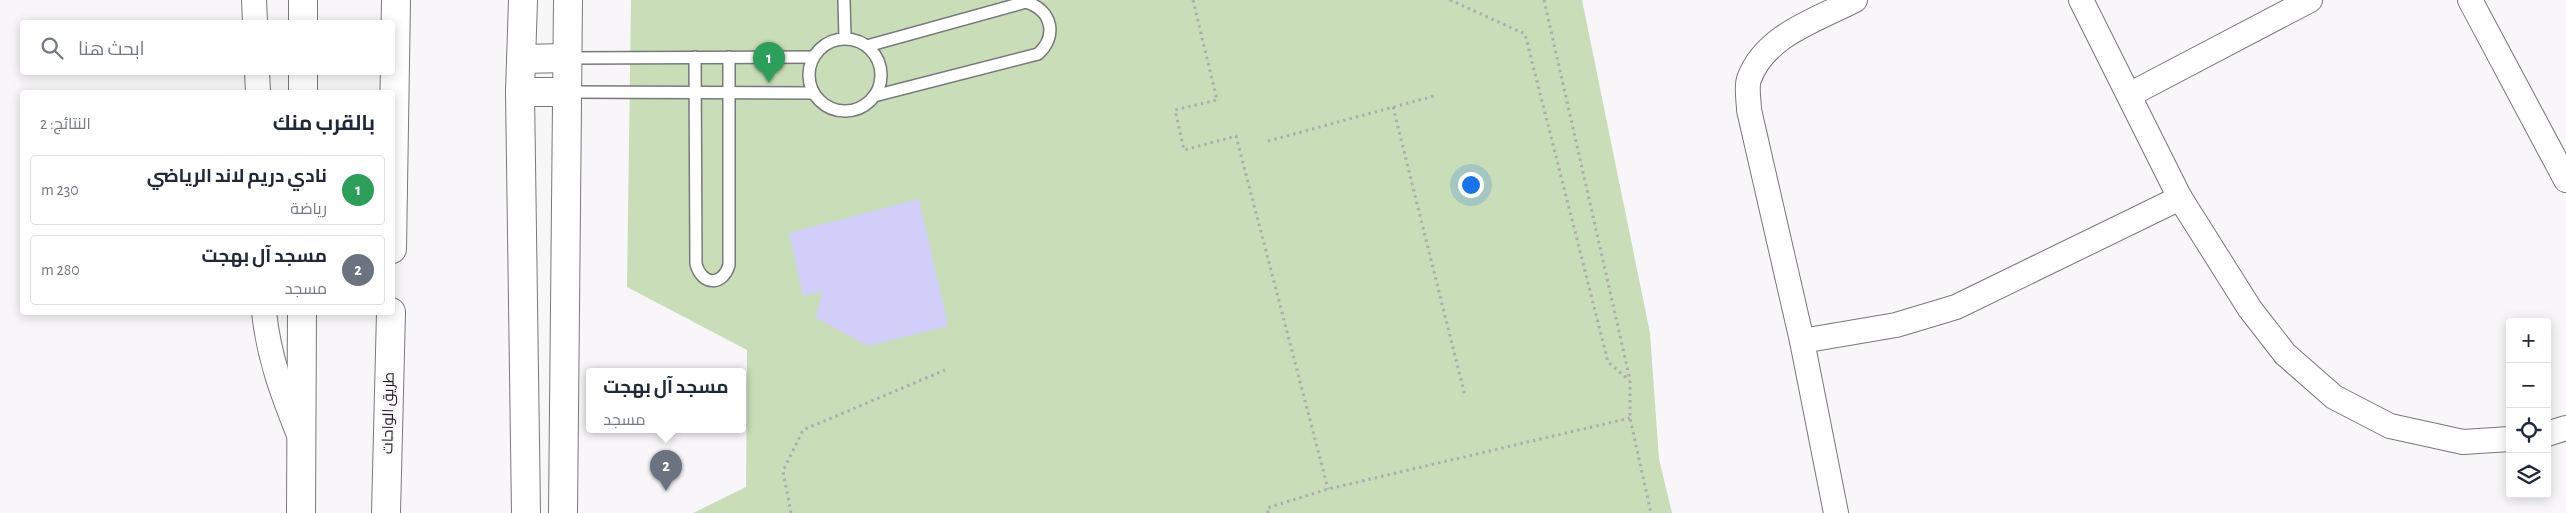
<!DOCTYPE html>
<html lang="ar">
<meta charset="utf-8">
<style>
body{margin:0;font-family:"Alegreya Sans",Cairo,sans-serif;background:#f2f2f3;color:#1f2937;direction:rtl}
.controls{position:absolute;right:15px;bottom:15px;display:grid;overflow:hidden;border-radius:5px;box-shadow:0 2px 12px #0003}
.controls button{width:45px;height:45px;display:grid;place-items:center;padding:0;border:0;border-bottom:1px solid #e0e1e3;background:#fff;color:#1f2937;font:25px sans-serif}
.you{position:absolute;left:1470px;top:184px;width:18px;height:18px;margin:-12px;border:4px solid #fff;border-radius:50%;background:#1a73e8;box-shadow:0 0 0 8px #1a73e833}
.badge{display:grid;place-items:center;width:32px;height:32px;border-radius:50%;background:#972583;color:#fff;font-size:16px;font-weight:700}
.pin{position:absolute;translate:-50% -41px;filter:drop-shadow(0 1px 2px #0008)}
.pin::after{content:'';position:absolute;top:26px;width:18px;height:15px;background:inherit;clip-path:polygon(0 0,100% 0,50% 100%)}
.popup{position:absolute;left:586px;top:368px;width:160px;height:65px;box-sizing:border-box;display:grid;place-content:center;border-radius:5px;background:#fff;filter:drop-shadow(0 1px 4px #0005);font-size:16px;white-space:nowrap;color:#747a83}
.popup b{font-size:19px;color:#1f2937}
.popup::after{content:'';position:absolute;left:50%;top:100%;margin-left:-10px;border:10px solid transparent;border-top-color:#fff}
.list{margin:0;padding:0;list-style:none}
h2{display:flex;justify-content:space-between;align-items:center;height:65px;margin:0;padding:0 20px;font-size:21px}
h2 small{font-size:16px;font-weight:400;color:#747a83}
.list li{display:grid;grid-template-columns:32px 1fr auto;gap:15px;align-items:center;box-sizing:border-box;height:70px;margin:0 10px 10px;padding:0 10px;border:1px solid #e0e1e3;border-radius:5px}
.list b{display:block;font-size:19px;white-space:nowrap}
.list p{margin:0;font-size:16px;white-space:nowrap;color:#747a83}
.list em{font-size:16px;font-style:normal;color:#747a83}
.icon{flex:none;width:28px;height:28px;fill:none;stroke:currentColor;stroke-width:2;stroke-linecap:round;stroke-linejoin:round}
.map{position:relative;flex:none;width:2566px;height:513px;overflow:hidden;direction:ltr}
.search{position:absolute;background:#fff;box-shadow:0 2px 12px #0003;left:20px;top:20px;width:375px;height:55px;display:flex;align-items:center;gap:12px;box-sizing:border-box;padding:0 18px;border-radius:5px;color:#747a83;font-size:19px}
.panel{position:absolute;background:#fff;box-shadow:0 2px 12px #0003;left:20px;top:90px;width:375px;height:225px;border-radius:5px;direction:rtl}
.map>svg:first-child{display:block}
.green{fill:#c9ddb9}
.building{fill:#d1cff9}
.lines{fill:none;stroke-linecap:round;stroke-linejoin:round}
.lane-casing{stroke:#7a787b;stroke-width:14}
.street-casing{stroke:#7a787b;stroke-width:26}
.secondary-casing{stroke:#7a787b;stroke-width:30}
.highway-casing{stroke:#7a787b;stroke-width:30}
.path{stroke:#aeacaf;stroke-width:3;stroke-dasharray:2.5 4;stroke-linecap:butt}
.lane{stroke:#fff;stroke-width:11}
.street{stroke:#fff;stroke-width:24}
.secondary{stroke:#fff;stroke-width:28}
.highway{stroke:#fff;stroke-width:28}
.labels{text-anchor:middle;stroke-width:4.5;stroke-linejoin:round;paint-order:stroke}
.street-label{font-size:15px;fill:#1b1a1c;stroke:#f8f6f9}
</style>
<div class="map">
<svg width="2566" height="513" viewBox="0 0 2566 513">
<rect width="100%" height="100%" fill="#f8f6f9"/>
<path class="green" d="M631,0H1582L1650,333L1659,459L1672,513H693L746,487L747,350L627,287Z"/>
<path class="building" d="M919,199L948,326L868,346L816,318L822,291L803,296L789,233Z"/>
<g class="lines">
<defs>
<g id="lane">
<path d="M844,0L845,38"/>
<circle cx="845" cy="75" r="36"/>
<path d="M867,46L1026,2C1052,10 1058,36 1038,54L874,96"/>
<path d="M695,57L696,264C702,286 723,286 729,265V57"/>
<path d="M567,58L813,57"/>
<path d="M567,92L813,93"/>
</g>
<g id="street">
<path d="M254,0L255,22"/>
<path d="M2081,0L2180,198L2250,309L2285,354L2334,397L2390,426L2463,442L2510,439"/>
<path d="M2470,0L2566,180"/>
<path d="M257,72L258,92"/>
<path d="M2129,95L2310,0"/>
<path d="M264,312C269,358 282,392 299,435"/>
<path d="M1802,341L1896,325L1956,307L2180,198"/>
<path d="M2547,434L2566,428"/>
<path d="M1836,513L1802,341L1749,110C1749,101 1746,88 1749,79C1765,35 1817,20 1855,0"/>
</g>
<g id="secondary">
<path d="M523,0L520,92L526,513"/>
<path d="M521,59L567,58"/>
<path d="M520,92H567"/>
<path d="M563,513L568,0"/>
</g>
<g id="highway">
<path d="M303,0V22"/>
<path d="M303,92V72"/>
<path d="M392,249L396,0"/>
<path d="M301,513L302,312"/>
<path d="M386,513L391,312"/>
</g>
</defs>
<use href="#lane" class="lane-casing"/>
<use href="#street" class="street-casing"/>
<use href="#secondary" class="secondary-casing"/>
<use href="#highway" class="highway-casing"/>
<g class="path">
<path d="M1193,0L1217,100L1175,110L1184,150L1236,136L1328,489"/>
<path d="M1450,0L1525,34L1608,362L1629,380"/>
<path d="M1544,0L1630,380V418L1651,513"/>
<path d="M1393,107L1465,396"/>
<path d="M1268,141L1434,96"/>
<path d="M791,513L783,471L803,430L945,370"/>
<path d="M1268,513L1267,508L1328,489L1630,418"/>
</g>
<use href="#lane" class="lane"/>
<use href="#street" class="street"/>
<use href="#secondary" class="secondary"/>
<use href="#highway" class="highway"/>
</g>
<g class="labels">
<g class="street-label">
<text transform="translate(388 413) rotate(-89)" y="5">طريق الواحات</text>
</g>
</g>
</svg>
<div class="controls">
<button>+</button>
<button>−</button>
<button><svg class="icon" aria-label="locate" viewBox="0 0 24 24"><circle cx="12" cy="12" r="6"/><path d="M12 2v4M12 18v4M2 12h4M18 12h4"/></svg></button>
<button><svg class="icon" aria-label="layers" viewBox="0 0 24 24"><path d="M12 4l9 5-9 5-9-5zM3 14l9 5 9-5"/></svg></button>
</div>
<div class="you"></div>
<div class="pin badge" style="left:769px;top:83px;background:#2e9e5b">1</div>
<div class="pin badge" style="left:666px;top:491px;background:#6b7280">2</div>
<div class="popup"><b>مسجد آل بهجت</b>مسجد</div>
<div class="search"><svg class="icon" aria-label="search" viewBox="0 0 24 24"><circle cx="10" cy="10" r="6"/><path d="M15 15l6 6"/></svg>ابحث هنا</div>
<section class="panel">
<h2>بالقرب منك<small>النتائج: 2</small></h2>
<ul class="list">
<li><span class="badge" style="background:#2e9e5b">1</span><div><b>نادي دريم لاند الرياضي</b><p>رياضة</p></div><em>230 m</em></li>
<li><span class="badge" style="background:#6b7280">2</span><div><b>مسجد آل بهجت</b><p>مسجد</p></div><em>280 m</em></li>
</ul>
</section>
</div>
